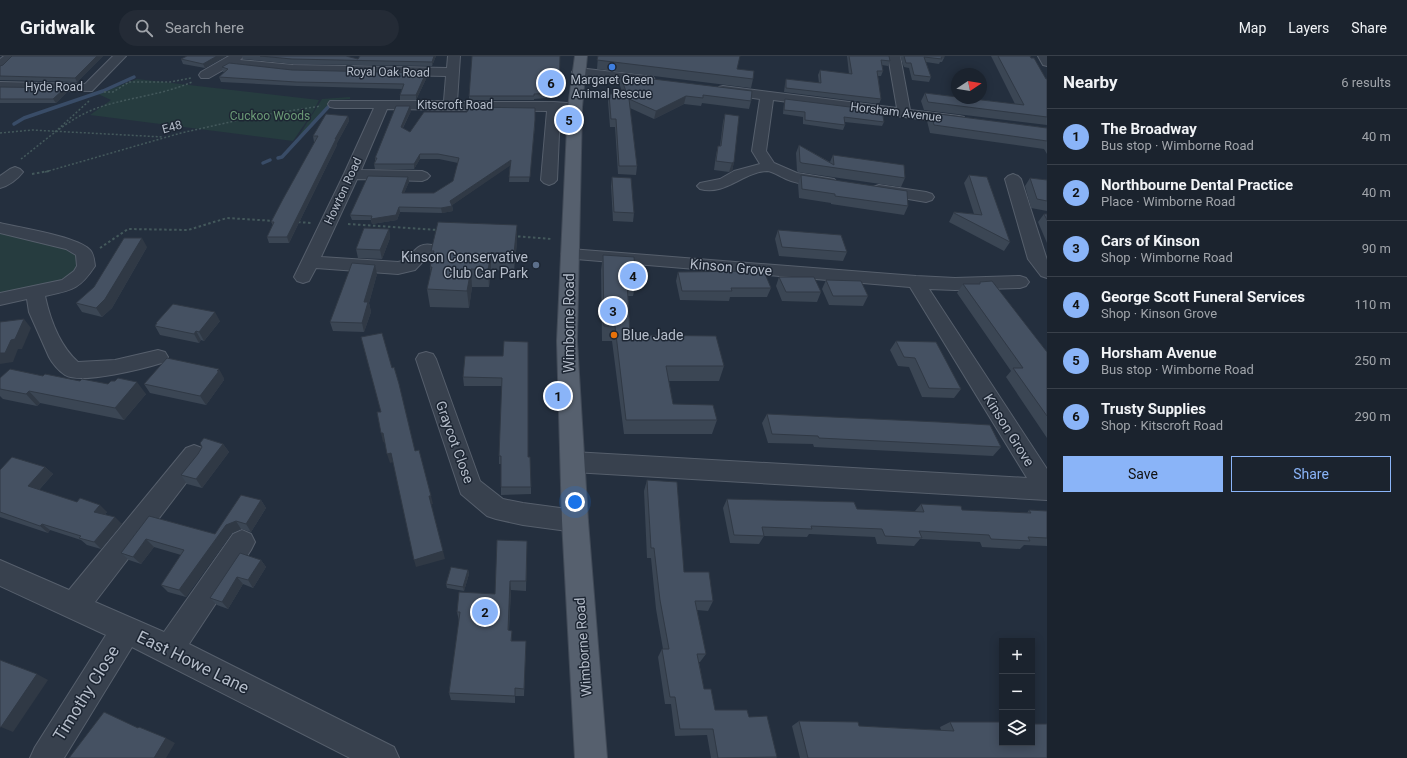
<!DOCTYPE html>
<meta charset="utf-8">
<style>
body{margin:0;font-family:Roboto,sans-serif;background:#242b36;color:#f1f3f6}
.controls{position:absolute;right:12px;bottom:12px;display:grid;overflow:hidden;border-radius:0px;box-shadow:0 2px 10px #0003}
.controls button{width:36px;height:36px;display:grid;place-items:center;padding:0;border:0;border-bottom:1px solid #39404a;background:#1b232e;color:#f1f3f6;font:20px sans-serif}
.compass{position:absolute;left:951px;top:12px;width:36px;height:36px;border-radius:50%;background:#1b232e;box-shadow:0 2px 10px #0003;rotate:78deg}
.you{position:absolute;left:575px;top:446px;width:14px;height:14px;margin:-10px;border:3px solid #fff;border-radius:50%;background:#1a73e8;box-shadow:0 0 0 6px #1a73e833}
.badge{display:grid;place-items:center;width:26px;height:26px;border-radius:50%;background:#8ab4f8;color:#111;font-size:13px;font-weight:700}
.pin{position:absolute;translate:-50% -50%;border:2px solid #fff;box-shadow:0 1px 4px #0006}
.list{margin:0;padding:0;list-style:none}
h2{display:flex;justify-content:space-between;align-items:center;height:52px;margin:0;padding:0 16px;font-size:17px}
h2 small{font-size:13px;font-weight:400;color:#a0a4aa}
.list li{display:grid;grid-template-columns:26px 1fr auto;gap:12px;align-items:center;box-sizing:border-box;height:56px;padding:0 16px;border-top:1px solid #39404a}
.list b{display:block;font-size:15px;white-space:nowrap}
.list p{margin:0;font-size:13px;white-space:nowrap;color:#a0a4aa}
.list em{font-size:13px;font-style:normal;color:#a0a4aa}
.actions{display:flex;gap:8px;padding:12px 16px}
.actions a{flex:1;padding:9px 0;border:1px solid #8ab4f8;border-radius:0px;text-align:center;font-size:14px;color:#8ab4f8}
.actions .main{background:#8ab4f8;color:#111}
.icon{flex:none;width:22px;height:22px;fill:none;stroke:currentColor;stroke-width:2;stroke-linecap:round;stroke-linejoin:round}
.map{position:relative;flex:none;width:1047px;height:702px;overflow:hidden}
header{display:flex;align-items:center;gap:24px;box-sizing:border-box;height:56px;padding:0 20px;background:#1b232e;border-bottom:1px solid #39404a}
header strong{font-size:19px}
nav{display:flex;gap:22px;margin-inline-start:auto;font-size:14px}
.search{width:280px;height:36px;background:#242b36;display:flex;align-items:center;gap:10px;box-sizing:border-box;padding:0 14px;border-radius:22px;color:#a0a4aa;font-size:15px}
main{display:flex}
aside{flex:1;background:#1b232e}
.map>svg:first-child{display:block}
.green{fill:#263c3f}
.lines{fill:none;stroke-linecap:round;stroke-linejoin:round}
.stream{stroke:#394c67;stroke-width:3.5}
.minor-casing{stroke:#565f6c;stroke-width:2}
.major-casing{stroke:#414a57;stroke-width:2}
.path-far1{stroke:#44595c;stroke-width:1.5;stroke-dasharray:2 2;stroke-linecap:butt}
.path{stroke:#44595c;stroke-width:2;stroke-dasharray:2.5 2.5;stroke-linecap:butt}
.minor{fill:#38414e;fill-rule:evenodd}
.major{fill:#56606e;fill-rule:evenodd}
.wall{fill:#3b4654}
.shaded-wall{fill:#303945}
.building{fill:#455162;stroke:#303945}
.shop-dot{fill:#3f7fe0;stroke:#1d2633;stroke-width:1.5}
.service-dot{fill:#5c6f8a;stroke:#1d2633;stroke-width:1.5}
.food-dot{fill:#e8710a;stroke:#1d2633;stroke-width:1.5}
.labels{text-anchor:middle;stroke-width:3;stroke-linejoin:round;paint-order:stroke}
.far-street-label{font-size:12px;fill:#b4bcc9;stroke:#1d2633}
.far-poi-label{font-size:12px;fill:#b4bcc9;stroke:#1d2633}
.far-park-label{font-size:12px;fill:#6b9a76;stroke:#1d2633}
.poi-label{font-size:14px;fill:#b4bcc9;stroke:#1d2633;text-anchor:end}
.street-label{font-size:14px;fill:#b4bcc9;stroke:#1d2633}
.near-street-label{font-size:17px;fill:#b4bcc9;stroke:#1d2633}
</style>
<header>
<strong>Gridwalk</strong>
<div class="search"><svg class="icon" aria-label="search" viewBox="0 0 24 24"><circle cx="10" cy="10" r="6"/><path d="M15 15l6 6"/></svg>Search here</div>
<nav><a>Map</a><a>Layers</a><a>Share</a></nav>
</header>
<main>
<div class="map">
<svg width="1047" height="702" viewBox="0 0 1047 702">
<rect width="100%" height="100%" fill="#242f3e"/>
<g class="green">
<path d="M137,23L319,44L313,56L293,85L90,59L111,44L98,38Z"/>
<path d="M350,41V43L334,44V47L330,48L295,86L322,43Z"/>
<path d="M0,177L69,193L77,197L78,210L64,227L0,239Z"/>
</g>
<g class="lines">
<g class="stream">
<path d="M14,68L24,62L103,35L134,21"/>
<path d="M278,102L282,101L330,49"/>
<path d="M263,107L270,104"/>
</g>
<defs>
<g id="minor">
<path d="M4,0H17L4,12L0,13V3Z"/>
<path d="M113,0H126L92,35L0,34V26L85,28Z"/>
<path d="M229,0H244L240,4L293,9L447,12L448,0H460L457,46H554L580,48L582,51L580,54L560,55L557,124L554,127L549,129L544,127L541,124L547,55L387,53L361,114L422,115L427,117L430,120L427,123L422,125L357,123L321,201L398,206C413,204 414,185 432,189L435,193L415,214L398,218L316,212L309,225L303,227L297,225L294,221L344,118L374,52H335L330,51L328,48L330,45H444L446,20L293,17L230,10L209,22H201L199,19L201,16Z"/>
<path d="M888,0H900L910,54L959,60L964,61L966,64L964,67L959,68L773,44L766,95L774,107L797,117L834,123L837,126L834,129L829,131C815,129 799,129 786,123C781,121 772,115 767,115C743,116 725,140 700,133L697,130L700,127L720,123L734,115L760,108L752,95L760,43L719,37L717,34L719,31L723,30L897,52Z"/>
<path d="M1038,0H1047V10L1043,9Z"/>
<path d="M578,12L649,20L653,21L655,24L653,27L649,28L574,19L572,16L574,13Z"/>
<path d="M15,111L20,113L23,116C18,123 8,130 0,132V120L10,113Z"/>
<path d="M1013,118L1018,120L1021,123L1047,204V222L1041,220L1028,203L1005,123L1008,120Z"/>
<path d="M879,129L926,136L932,138L934,141L932,144L926,146L873,137L871,134L873,131Z"/>
<path d="M0,167C21,172 75,180 89,193C94,197 94,204 95,210C79,234 72,234 45,240C50,263 60,290 78,306L115,304L158,294L165,296L168,301L165,306C146,312 82,329 65,319C59,315 52,307 49,301L29,256L27,243L0,249V237L62,224L74,215L77,210L76,199L66,193L0,177Z"/>
<path d="M570,193L916,220L955,222L1020,220L1026,222L1029,226L1026,230L1020,232L955,234L929,233L1047,413V444L573,416L565,413L561,406L565,399L573,396L1027,422L910,231L564,202L561,198L564,194Z"/>
<path d="M426,296L433,298L436,303L480,425L503,443L523,447L575,454L584,457L588,465L584,473L575,476L523,469L496,463L487,460L461,438L416,303L419,298Z"/>
<path d="M194,389L202,392L206,399L202,406L95,546L164,576L233,478L242,474L251,478L255,486L251,494L189,588L394,691L399,702H350L132,591L64,702H30L35,691L106,579L0,530V504L69,534L186,392Z"/>
</g>
<path id="major" d="M575,0H587L582,51L577,285L588,465L607,702H575L562,465L557,285L568,51Z"/>
</defs>
<use href="#minor" class="minor-casing"/>
<use href="#major" class="major-casing"/>
<g class="path-far1">
<path d="M104,36H113L129,26H170L191,22"/>
<path d="M55,76L89,45"/>
<path d="M0,77L32,74L163,81"/>
<path d="M21,103C46,84 70,61 100,51C131,41 162,39 192,26"/>
<path d="M45,116L181,77L257,60L321,50"/>
</g>
<g class="path">
<path d="M32,118L49,115"/>
<path d="M298,166L311,167"/>
<path d="M348,168L438,174"/>
<path d="M513,180L552,183"/>
<path d="M100,192L128,173L188,174L227,162L275,165"/>
</g>
<use href="#minor" class="minor"/>
<use href="#major" class="major"/>
</g>
<g class="wall">
<path d="M103,0L77,26L0,24V10Z"/>
<path d="M226,0L205,12L183,8L181,3Z"/>
<path d="M242,0H346L358,3L360,0H436L432,10L293,8L243,3Z"/>
<path d="M560,0L558,41L534,43V44H469V40Z"/>
<path d="M598,0L737,13L753,23L751,32L597,13Z"/>
<path d="M847,0H889L890,5L888,10L882,9L883,15L881,20H878L881,43L879,48L784,36L785,28L786,23L819,27L818,19L820,14L849,18Z"/>
<path d="M900,0H945L942,6H940L939,8L926,6L931,21L929,26L912,24L909,12L904,11Z"/>
<path d="M991,0H1030L1046,23H1047V69L924,54L921,45L925,37L1015,48Z"/>
<path d="M222,11L292,14L427,21L416,44H400V39L402,33L297,30L221,26L219,21L225,16H223Z"/>
<path d="M620,19L751,45L749,53L702,47L701,50L684,48L654,63L630,52L637,110L636,119L618,118L615,71H610L608,46L609,38H623L619,27Z"/>
<path d="M0,31L67,36L56,47H0Z"/>
<path d="M785,43L884,66L882,70L845,66V69L843,74L803,68V61L783,58L784,47Z"/>
<path d="M411,55L403,72L410,76L535,69L529,126H509L510,109L452,149L453,155L442,157L400,156L397,164L372,168L371,164H352L350,159L408,121L409,126L404,137H434L453,125L458,107L439,103H420L414,113H375L374,108L375,105V102Z"/>
<path d="M931,57L1047,72V98L1044,93L930,77L927,65Z"/>
<path d="M725,58L734,106L732,115L729,116L714,114L716,99L718,90H720L723,66Z"/>
<path d="M348,60L349,65L337,87V89L289,187H269L267,181L273,169L271,166L315,86H314L313,80Z"/>
<path d="M799,89L830,106L833,99L905,122L901,131L798,116L797,115L796,97Z"/>
<path d="M801,119L908,150L904,159L831,148V147L799,142L798,128Z"/>
<path d="M969,119L1010,186L1004,195L949,166L954,156L974,158L964,127Z"/>
<path d="M612,121L634,157L633,166L613,165L611,130Z"/>
<path d="M1030,122L1047,124V155L1031,152L1025,130Z"/>
<path d="M1044,158H1047V187L1038,166Z"/>
<path d="M517,169V186L514,215L491,214L489,231H472L469,252L430,251L427,233L431,218L430,211L432,202L431,195Z"/>
<path d="M389,173L390,182L382,203L358,202L356,193Z"/>
<path d="M778,174L847,196L843,205L779,200L775,183Z"/>
<path d="M147,191L112,252L102,261L82,256L76,247Z"/>
<path d="M603,199L636,225L633,240H628L630,279L724,310L719,325H669L673,348L717,364L712,378H624L612,285H602L601,214Z"/>
<path d="M678,216L771,232L767,241H730L729,245L680,244L676,225Z"/>
<path d="M377,218L369,247L371,256L364,276L333,275L330,266Z"/>
<path d="M779,221L821,236L817,246L782,245L776,230Z"/>
<path d="M826,224L868,240L863,250L829,249L822,233Z"/>
<path d="M980,226L1047,296V382L1006,321L1011,315L957,237L963,228H978Z"/>
<path d="M220,265L204,285L201,284L199,287L160,279L155,270L156,268V267Z"/>
<path d="M896,285L961,333L954,342L922,341L909,311L898,310L890,294Z"/>
<path d="M503,300L528,401L531,431V438L501,439V408H499V400L502,330H464L463,321Z"/>
<path d="M43,320L146,338L124,364L40,347L37,350L3,343L0,340V322Z"/>
<path d="M224,322L223,323L224,324L206,349L150,337L144,328Z"/>
<path d="M767,358L1001,391L993,400L814,391L813,388L768,387L762,367Z"/>
<path d="M223,388L229,396L202,432L187,428L181,419Z"/>
<path d="M45,411L53,418L39,434L107,456L105,458L122,468L101,493L87,489L81,484L50,474L48,477L0,461V414Z"/>
<path d="M647,424L684,516L713,545L708,555L697,554L706,598L700,606H699L704,633L715,654L749,661L777,701L776,702H711L707,679L675,680L671,648H665L658,601L662,593H663L656,553L651,502H647L644,435Z"/>
<path d="M727,443L857,453L915,455L921,448L962,454L1027,457L1029,454L1047,455V490L1024,489L1020,493L982,491L980,486L920,483L914,490L877,488L875,481L809,478L807,481L764,480L759,488L730,487L723,452Z"/>
<path d="M261,444L266,452L251,476L241,473L232,477L186,541L168,536L161,529L181,499L154,491L141,508L129,504L121,497L149,460L215,478Z"/>
<path d="M527,485L526,535L511,534L509,575L512,585H526L524,640H515V647L451,644L449,637L459,565L457,556L495,538Z"/>
<path d="M261,504L266,511L253,532L243,528L228,553L217,549L210,542Z"/>
<path d="M468,514L469,518L464,535L447,532L446,528Z"/>
<path d="M799,665L859,670L941,674L940,671L950,666L1002,687L1047,702H800L792,670Z"/>
</g>
<g class="shaded-wall">
<path d="M97,0H103L77,26L75,22Z"/>
<path d="M217,0H226L205,12L203,8Z"/>
<path d="M434,0H436L432,10V6Z"/>
<path d="M426,17L427,21L416,44V39Z"/>
<path d="M65,32L67,36L56,47L53,43Z"/>
<path d="M686,40L684,48L654,63L656,55Z"/>
<path d="M410,50L411,55L401,75V71Z"/>
<path d="M348,60L349,65L337,87V89L289,187L287,181L335,83Z"/>
<path d="M420,98V103L414,113V108Z"/>
<path d="M511,104V109L451,150L450,145Z"/>
<path d="M734,106L732,115L729,116L732,107Z"/>
<path d="M408,121L409,126L402,142V137Z"/>
<path d="M452,150L453,155L442,157L441,152Z"/>
<path d="M399,151L400,156L397,164L372,168L371,163Z"/>
<path d="M517,169V186L514,215V197Z"/>
<path d="M389,173L390,182L382,203L380,194Z"/>
<path d="M142,182L147,191L112,252L102,261L96,252Z"/>
<path d="M491,197V214L489,231L488,214Z"/>
<path d="M375,209L377,218L369,247L371,256L364,276L362,267L364,246Z"/>
<path d="M471,213L472,231L469,252L467,235Z"/>
<path d="M215,256L220,265L204,285L199,276Z"/>
<path d="M24,263L31,272L22,293H18L13,306L0,308V297L11,284Z"/>
<path d="M196,275L201,284L199,287L194,278Z"/>
<path d="M219,313L224,322L223,323L224,324L206,349L200,340Z"/>
<path d="M137,326L146,338L124,364L115,352Z"/>
<path d="M29,335L40,347L37,350L26,338Z"/>
<path d="M381,377H383L386,385L383,386Z"/>
<path d="M223,388L229,396L202,432L196,423Z"/>
<path d="M391,397L393,406L390,407L387,398Z"/>
<path d="M45,411L53,418L36,437L28,430Z"/>
<path d="M429,440H431L433,448H431Z"/>
<path d="M261,444L266,452L251,476L246,468Z"/>
<path d="M100,449L107,456L101,463L94,456Z"/>
<path d="M115,461L122,468L101,493L94,486Z"/>
<path d="M236,465L241,473L232,477L186,541L179,534L226,469Z"/>
<path d="M42,468L50,474L48,477L40,470Z"/>
<path d="M146,483L154,491L141,508L133,501Z"/>
<path d="M443,495L445,503L416,511L414,504Z"/>
<path d="M261,504L266,511L253,532L248,524Z"/>
<path d="M468,514L469,518L464,535L463,531Z"/>
<path d="M237,521L243,528L228,553L222,546Z"/>
<path d="M510,525L511,534L508,583V574Z"/>
<path d="M37,618L48,624L13,676L1,671Z"/>
<path d="M166,682L175,687L166,702H154Z"/>
</g>
<g class="building">
<path d="M12,0H97L75,22L0,20V10L3,9Z"/>
<path d="M187,0H217L203,8L181,3Z"/>
<path d="M260,0H346L358,3L360,0H434L432,6L292,3Z"/>
<path d="M472,0H560L559,37L534,38V40H469Z"/>
<path d="M598,0H740L737,13L754,15L753,23L597,4Z"/>
<path d="M849,0H889L890,5L881,4L883,15H877L881,43L786,32V23L821,27L820,14L852,18Z"/>
<path d="M904,0H945L944,1H941L942,3L924,1L931,21L914,19L911,7H906Z"/>
<path d="M998,0H1030L1031,2H1034L1046,23H1047V61L928,46L925,37L957,41V42H965L1024,49Z"/>
<path d="M229,7L292,14L426,17L416,39H400L404,28L296,26L219,21L228,13L222,11Z"/>
<path d="M620,19L752,35L751,45L703,39V42L686,40L656,55L629,43L637,110H619L616,63H611L609,38H627Z"/>
<path d="M0,31L65,32L53,43H0Z"/>
<path d="M785,43L882,55L884,66L844,61L845,69L805,64V56L784,54Z"/>
<path d="M396,50H410L401,71L410,76L424,56H467L468,51L535,52V64L530,121H509L511,104L450,145L452,150L441,152L399,151L396,159L371,163L372,160L350,159L368,120L408,121L402,137H434L453,125L459,102L438,98H420L414,108H374L377,102H375Z"/>
<path d="M931,57L1047,72V85L934,69Z"/>
<path d="M326,58L348,60L335,83H336L287,181H267L274,166H271L283,143L318,80H313Z"/>
<path d="M725,58L739,60L734,106L732,107L716,105L718,90H721Z"/>
<path d="M799,89L834,109L833,99L904,109L905,122L802,107L800,106Z"/>
<path d="M801,119L907,135L908,150L835,140V138L802,133Z"/>
<path d="M969,119L987,121L1010,186L954,157V156L982,159Z"/>
<path d="M612,121L631,122L634,157L614,156Z"/>
<path d="M1030,122L1047,124V145L1037,143Z"/>
<path d="M1044,158H1047V164Z"/>
<path d="M438,166L517,169L514,197H491L488,214L471,213L467,235L427,233L432,211H430L434,195H431Z"/>
<path d="M364,172L389,173L380,194L356,193Z"/>
<path d="M778,174L841,179L847,196L782,191Z"/>
<path d="M124,182H142L105,243L96,252L76,247L94,231Z"/>
<path d="M603,199L634,201L636,225H627L630,279L716,280L724,310H666L673,348L713,349L717,364H626L615,270H604Z"/>
<path d="M352,207L375,209L364,246H368L362,267L330,266Z"/>
<path d="M764,215L771,232H731L732,235H682L678,216Z"/>
<path d="M779,221H814L821,236H786Z"/>
<path d="M826,224L861,225L868,240H833Z"/>
<path d="M992,225L1047,296V360L1013,312H1023L963,228H980V226Z"/>
<path d="M173,248L215,256L199,276L196,275L194,278L155,270L157,267H156Z"/>
<path d="M24,263L15,283L11,284L5,297H0V266Z"/>
<path d="M382,277L392,312L394,311L399,328L415,395L419,394L431,440H429L443,495L414,504L391,397L387,398L383,377H381L377,356H381L361,281Z"/>
<path d="M504,285L528,286V401H530L531,431H501V400H499L502,322L463,321L465,300H503Z"/>
<path d="M896,285L936,286L961,333L929,332L915,302L904,301Z"/>
<path d="M167,302L219,313L217,315H219L200,340L144,328Z"/>
<path d="M10,313L43,320L45,318L80,325L82,323L108,328L111,325H115L118,322L137,326L115,352L29,335L26,338L0,333V322Z"/>
<path d="M767,358L939,366L990,369L1001,391L819,382L818,380L772,378Z"/>
<path d="M204,382L223,388L196,423L181,419L198,398L202,391L200,387Z"/>
<path d="M12,401L45,411L28,430L77,446L80,442L100,449L94,456L115,461L94,486L79,482L81,480L42,468L40,470L0,456V414Z"/>
<path d="M647,424L677,426L684,516H709L713,545H695L706,598H697L704,633H711L715,654H747L749,661L767,660L777,701L718,702L713,673H680L675,641H670L662,593H669L660,544L654,492H651Z"/>
<path d="M241,439L261,444L246,468L236,465L226,469L179,534L161,529L184,494L146,483L133,501L121,497L149,460L215,478Z"/>
<path d="M727,443L854,446L857,453L924,456L921,448L961,450L962,454L1031,457L1029,454L1047,455V482L1028,481L1030,485L991,483L989,479L919,475L922,482L885,480L882,473L811,470L812,473L762,471L764,480L734,479Z"/>
<path d="M497,484L527,485L526,525H510L508,574L512,575L511,585H526L524,633L515,632V640L449,637L460,556H457L459,536L495,538Z"/>
<path d="M240,497L261,504L248,524L237,521L222,546L210,542Z"/>
<path d="M451,511L468,514L463,531L446,528Z"/>
<path d="M0,604L37,618L1,671H0Z"/>
<path d="M104,656L138,672L139,671L166,682L154,702H69Z"/>
<path d="M799,665L858,666L859,670L954,675L950,666H1002V687H1032V668H1047V702H808Z"/>
</g>
<circle class="shop-dot" cx="612" cy="11" r="4"/>
<circle class="service-dot" cx="536" cy="209" r="4"/>
<circle class="food-dot" cx="614" cy="279" r="4"/>
<g class="labels">
<g class="far-street-label">
<text transform="translate(388 16) rotate(1)" y="4">Royal Oak Road</text>
<text x="54" y="35">Hyde Road</text>
<text x="455" y="53">Kitscroft Road</text>
<text transform="translate(896 56) rotate(7)" y="4">Horsham Avenue</text>
<text transform="translate(172 71) rotate(-15)" y="4">E48</text>
<text transform="translate(343 135) rotate(-65)" y="4">Howton Road</text>
</g>
<g class="far-poi-label">
<text x="612" y="28">Margaret Green<tspan x="612" dy="14">Animal Rescue</tspan></text>
</g>
<g class="far-park-label">
<text x="270" y="64">Cuckoo Woods</text>
</g>
<g class="poi-label">
<text x="528" y="206">Kinson Conservative<tspan x="528" dy="16">Club Car Park</tspan></text>
<text x="622" y="284" text-anchor="start">Blue Jade</text>
</g>
<g class="street-label">
<text transform="translate(731 211) rotate(5)" y="5">Kinson Grove</text>
<text transform="translate(569 267) rotate(-90)" y="5">Wimborne Road</text>
<text transform="translate(1009 374) rotate(58)" y="5">Kinson Grove</text>
<text transform="translate(455 386) rotate(70)" y="5">Graycot Close</text>
<text transform="translate(583 591) rotate(-94)" y="5">Wimborne Road</text>
</g>
<g class="near-street-label">
<text transform="translate(193 606) rotate(26)" y="6">East Howe Lane</text>
<text transform="translate(86 637) rotate(-58)" y="6">Timothy Close</text>
</g>
</g>
</svg>
<div class="controls">
<button>+</button>
<button>−</button>
<button><svg class="icon" aria-label="layers" viewBox="0 0 24 24"><path d="M12 4l9 5-9 5-9-5zM3 14l9 5 9-5"/></svg></button>
</div>
<svg class="compass" viewBox="-18 -18 36 36"><path d="M0-13l5 13h-10z" fill="#e53935"/><path d="M0 13l5-13h-10z" fill="#a0a4aa"/></svg>
<div class="you"></div>
<div class="pin badge" style="left:558px;top:340px">1</div>
<div class="pin badge" style="left:485px;top:556px">2</div>
<div class="pin badge" style="left:613px;top:255px">3</div>
<div class="pin badge" style="left:633px;top:220px">4</div>
<div class="pin badge" style="left:569px;top:64px">5</div>
<div class="pin badge" style="left:551px;top:27px">6</div>
</div>
<aside>
<h2>Nearby<small>6 results</small></h2>
<ul class="list">
<li><span class="badge">1</span><div><b>The Broadway</b><p>Bus stop · Wimborne Road</p></div><em>40 m</em></li>
<li><span class="badge">2</span><div><b>Northbourne Dental Practice</b><p>Place · Wimborne Road</p></div><em>40 m</em></li>
<li><span class="badge">3</span><div><b>Cars of Kinson</b><p>Shop · Wimborne Road</p></div><em>90 m</em></li>
<li><span class="badge">4</span><div><b>George Scott Funeral Services</b><p>Shop · Kinson Grove</p></div><em>110 m</em></li>
<li><span class="badge">5</span><div><b>Horsham Avenue</b><p>Bus stop · Wimborne Road</p></div><em>250 m</em></li>
<li><span class="badge">6</span><div><b>Trusty Supplies</b><p>Shop · Kitscroft Road</p></div><em>290 m</em></li>
</ul>
<div class="actions"><a class="main">Save</a><a>Share</a></div>
</aside>
</main>
